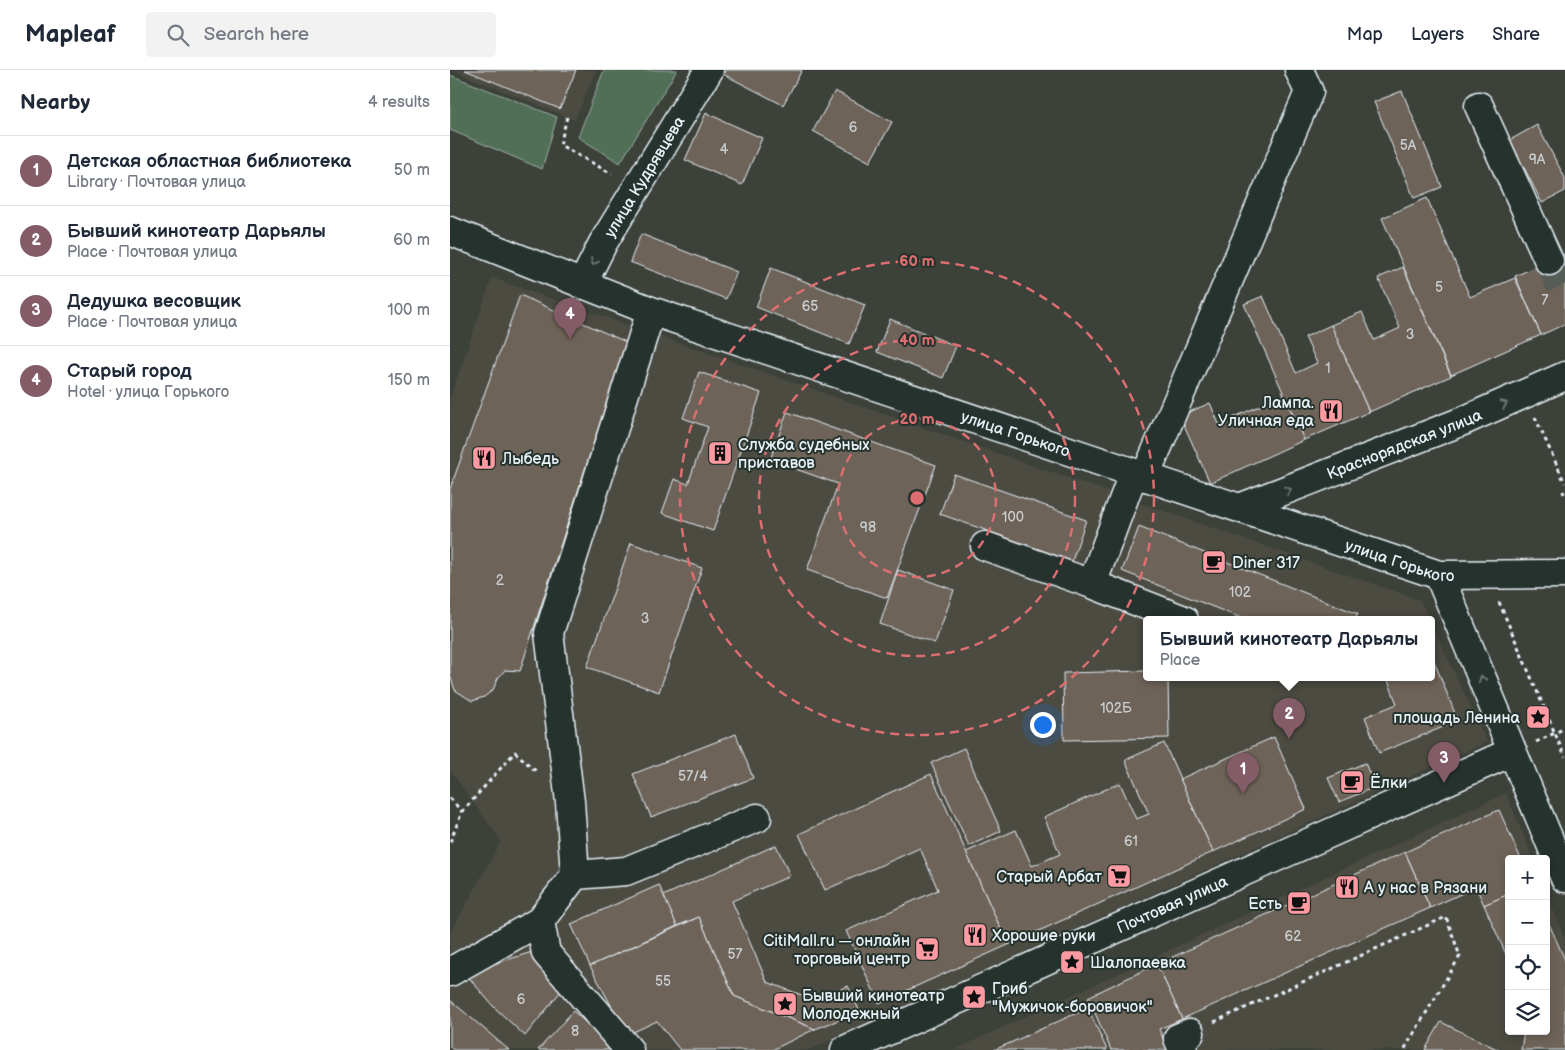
<!DOCTYPE html>
<meta charset="utf-8">
<style>
body{margin:0;font-family:"Balsamiq Sans",sans-serif;background:#f2f2f3;color:#1f2937}
.controls{position:absolute;right:15px;bottom:15px;display:grid;overflow:hidden;border-radius:5px;box-shadow:0 2px 8px #0003}
.controls button{width:45px;height:45px;display:grid;place-items:center;padding:0;border:0;border-bottom:1px solid #e0e1e3;background:#fff;color:#1f2937;font:25px sans-serif}
.you{position:absolute;left:592px;top:654px;width:18px;height:18px;margin:-12px;border:4px solid #fff;border-radius:50%;background:#1a73e8;box-shadow:0 0 0 8px #1a73e833}
.badge{display:grid;place-items:center;width:32px;height:32px;border-radius:50%;background:#845c67;color:#fff;font-size:16px;font-weight:700}
.pin{position:absolute;translate:-50% -41px;filter:drop-shadow(0 1px 2px #0008)}
.pin::after{content:'';position:absolute;top:26px;width:18px;height:15px;background:inherit;clip-path:polygon(0 0,100% 0,50% 100%)}
.popup{position:absolute;left:693px;top:546px;width:292px;height:65px;box-sizing:border-box;display:grid;place-content:center;border-radius:5px;background:#fff;filter:drop-shadow(0 1px 4px #0005);font-size:16px;white-space:nowrap;color:#747a83}
.popup b{font-size:19px;color:#1f2937}
.popup::after{content:'';position:absolute;left:50%;top:100%;margin-left:-10px;border:10px solid transparent;border-top-color:#fff}
.list{margin:0;padding:0;list-style:none}
h2{display:flex;justify-content:space-between;align-items:center;height:65px;margin:0;padding:0 20px;font-size:21px}
h2 small{font-size:16px;font-weight:400;color:#747a83}
.list li{display:grid;grid-template-columns:32px 1fr auto;gap:15px;align-items:center;box-sizing:border-box;height:70px;padding:0 20px;border-top:1px solid #e0e1e3}
.list b{display:block;font-size:19px;white-space:nowrap}
.list p{margin:0;font-size:16px;white-space:nowrap;color:#747a83}
.list em{font-size:16px;font-style:normal;color:#747a83}
.icon{flex:none;width:28px;height:28px;fill:none;stroke:currentColor;stroke-width:2;stroke-linecap:round;stroke-linejoin:round}
.map{position:relative;flex:none;width:1115px;height:980px;overflow:hidden}
header{display:flex;align-items:center;gap:30px;box-sizing:border-box;height:70px;padding:0 25px;background:#fff;border-bottom:1px solid #e0e1e3}
header strong{font-size:24px}
nav{display:flex;gap:28px;margin-inline-start:auto;font-size:18px}
.search{width:350px;height:45px;background:#f2f2f3;display:flex;align-items:center;gap:12px;box-sizing:border-box;padding:0 18px;border-radius:5px;color:#747a83;font-size:19px}
main{display:flex}
aside{flex:1;background:#fff}
.map>svg:first-child{display:block}
.built{fill:#4b4b43}
.green{fill:#516e56;stroke:#9cb0a7}
.building{fill:#6e6359;stroke:#e8f1f8}
.lines{fill:none;stroke-linecap:round;stroke-linejoin:round}
.minor-tunnel{stroke:#565b56;stroke-width:28;stroke-dasharray:28 14;stroke-linecap:butt}
.minor-casing{stroke:#e8f1f8;stroke-width:31}
.path{stroke:#e8f1f8;stroke-width:3;stroke-dasharray:4 4;stroke-linecap:butt}
.minor{stroke:#26332d;stroke-width:28}
.oneway{stroke:#6a7674}
.ring{fill:none;stroke:#dc6e71;stroke-width:2.5;stroke-dasharray:9 6}
.labels{text-anchor:middle;stroke-width:4;stroke-linejoin:round;paint-order:stroke}
.number-label{font-size:14px;fill:#caced0}
.street-label{font-size:16px;fill:#e8f1f8;stroke:#26332d}
.poi-label{font-size:16px;fill:#e8f1f8;stroke:#26332d;text-anchor:start}
.centre{fill:#dc6e71;stroke:#26332d;stroke-width:2.5}
.ring-label{font-size:15px;text-anchor:middle;font-weight:bold;fill:#dc6e71;stroke:#26332d;stroke-width:4;stroke-linejoin:round;paint-order:stroke}
</style>
<header>
<strong>Mapleaf</strong>
<div class="search"><svg class="icon" aria-label="search" viewBox="0 0 24 24"><circle cx="10" cy="10" r="6"/><path d="M15 15l6 6"/></svg>Search here</div>
<nav><a>Map</a><a>Layers</a><a>Share</a></nav>
</header>
<main>
<aside>
<h2>Nearby<small>4 results</small></h2>
<ul class="list">
<li><span class="badge">1</span><div><b>Детская областная библиотека</b><p>Library · Почтовая улица</p></div><em>50 m</em></li>
<li><span class="badge">2</span><div><b>Бывший кинотеатр Дарьялы</b><p>Place · Почтовая улица</p></div><em>60 m</em></li>
<li><span class="badge">3</span><div><b>Дедушка весовщик</b><p>Place · Почтовая улица</p></div><em>100 m</em></li>
<li><span class="badge">4</span><div><b>Старый город</b><p>Hotel · улица Горького</p></div><em>150 m</em></li>
</ul>
</aside>
<div class="map">
<svg width="1115" height="980" viewBox="0 0 1115 980">
<rect width="100%" height="100%" fill="#3c413a"/>
<filter id="ink" filterUnits="userSpaceOnUse"><feTurbulence type="fractalNoise" baseFrequency=".02" numOctaves="2"/><feDisplacementMap in="SourceGraphic" scale="10" xChannelSelector="R" yChannelSelector="G"/><feConvolveMatrix kernelMatrix="1 2 1 2 8 2 1 2 1" color-interpolation-filters="sRGB"/></filter>
<g filter="url(#ink)">
<g class="built">
<path d="M1,0H146L125,50Z"/>
<path d="M42,208L970,530L979,550H696V608H982V555L1037,672L359,980H0V864L51,771L0,700V328Z"/>
<path d="M1056,723L1083,789H1059V961H1096V823L1115,870V980H504Z"/>
</g>
<g class="green">
<path d="M154,0H227L170,93L128,67Z"/>
<path d="M0,5L107,47L92,99L0,60Z"/>
</g>
<g class="building">
<path d="M15,0H126L110,39Z"/>
<path d="M276,0H352L333,35L273,4Z"/>
<path d="M385,21L442,52L420,92L363,61Z"/>
<path d="M952,21L992,117L964,128L924,32Z"/>
<path d="M256,43L312,68L292,115L235,90Z"/>
<path d="M1087,55L1115,108V121L1092,133L1060,70Z"/>
<path d="M977,128L1020,227L1065,208L1091,265L1001,305L932,148Z"/>
<path d="M191,164L287,202L276,229L180,192Z"/>
<path d="M1115,184V254L1091,265L1065,206Z"/>
<path d="M953,197L1001,306L919,342L881,255L912,242L924,270L950,258L928,208Z"/>
<path d="M321,198L415,235L399,274L306,237Z"/>
<path d="M70,225L176,272L70,601L55,600L48,608L43,620L34,627L22,631L5,620L0,605V419Z"/>
<path d="M813,226L846,303L867,293L855,267L881,255L919,342L854,370L794,234Z"/>
<path d="M440,249L506,276L493,308L427,282Z"/>
<path d="M249,302L311,323L263,461L212,443L224,409L238,414L258,357L233,348Z"/>
<path d="M834,325L854,370L760,413L730,346L760,333L769,354Z"/>
<path d="M337,342L486,395L437,528L357,500L388,414L320,390Z"/>
<path d="M504,404L636,450L622,491L490,444Z"/>
<path d="M689,457L908,544L905,550H796L672,501Z"/>
<path d="M181,473L252,498L209,622L137,597Z"/>
<path d="M448,500L504,520L485,573L430,554Z"/>
<path d="M982,586L1008,651L929,683L915,647L947,634L937,608H982Z"/>
<path d="M696,601V608H718L719,668L614,670L613,603Z"/>
<path d="M286,664L303,708L201,747L183,704Z"/>
<path d="M824,667L856,739L763,782L730,709Z"/>
<path d="M714,673L763,782L558,875L516,782L566,760L582,796L610,784L594,747L670,713L686,749L699,744L675,690Z"/>
<path d="M514,678L551,761L519,776L481,693Z"/>
<path d="M915,693L925,717L889,732L878,708Z"/>
<path d="M481,704L558,875L429,933L396,861L488,820L470,778L375,820L349,764Z"/>
<path d="M1049,740L1071,789H1059V824L1034,835L1026,817L980,838L955,782Z"/>
<path d="M326,775L340,806L282,831L317,912L365,930L398,916L410,942L365,959L284,926L249,847L227,856L213,826Z"/>
<path d="M955,782L980,838L732,949L707,894Z"/>
<path d="M209,815L227,856L140,896L121,854Z"/>
<path d="M1059,824V891L1034,835Z"/>
<path d="M249,847L284,926L365,959L322,980H230L207,951L177,965L140,896Z"/>
<path d="M1096,847L1115,890V980H1071L1074,961H1096Z"/>
<path d="M82,882L111,921L75,966L43,936L15,903Z"/>
<path d="M707,894L732,949L709,959L718,980H661L638,927Z"/>
<path d="M0,930L59,980H4L0,977Z"/>
<path d="M638,938L657,980H544L560,973Z"/>
<path d="M123,941L166,980H88Z"/>
<path d="M991,952L1049,980H975Z"/>
</g>
<g class="lines">
<path class="minor-tunnel" d="M1099,191L1115,227"/>
<defs>
<g id="minor">
<path d="M1029,36L1099,191"/>
<path id="s1" d="M0,161L201,241L989,505L1115,504"/>
<path id="s2" d="M132,215L153,173L259,0"/>
<path d="M683,404L642,514L734,550"/>
<path d="M695,407L859,22L849,0"/>
<path id="s3" d="M792,437L1013,351L1115,306"/>
<path d="M535,476L642,514"/>
<path d="M989,505L1115,808"/>
<path d="M125,805L176,801L307,748"/>
<path d="M0,902L90,851"/>
<path d="M179,980L96,883L90,851L125,805L120,732L99,563L201,241"/>
<path id="s4" d="M395,980L1048,688"/>
<path d="M733,980L728,968L740,963"/>
</g>
</defs>
<use href="#minor" class="minor-casing"/>
<g class="path">
<path d="M117,47L110,75L162,104"/>
<path d="M1085,347L1115,413"/>
<path d="M1112,423L1115,422"/>
<path d="M1049,532L1115,687"/>
<path d="M1086,672L1115,658"/>
<path d="M0,728L12,742"/>
<path d="M0,772L12,742L65,682L88,703"/>
<path d="M764,952L996,847L1010,886L954,980"/>
</g>
<use href="#minor" class="minor"/>
</g>
<defs><path id="oneway-chevron" d="M-2-3.5L2.5 0L-2 3.5" fill="none" stroke-width="1.6" stroke-linecap="round" stroke-linejoin="round" transform="scale(1.25)"/></defs>
<g class="oneway">
<use href="#oneway-chevron" transform="translate(144 192) rotate(116)"/>
<use href="#oneway-chevron" transform="translate(1054 334) rotate(-24)"/>
<use href="#oneway-chevron" transform="translate(838 420) rotate(-21)"/>
<use href="#oneway-chevron" transform="translate(1032 609) rotate(-112)"/>
</g>
</g>
<g class="ring">
<circle cx="467" cy="428" r="79"/>
<circle cx="467" cy="428" r="158"/>
<circle cx="467" cy="428" r="237"/>
</g>
<defs>
<symbol id="restaurant-square" viewBox="-11 -11 22 22"><rect x="-9" y="-9" width="18" height="18" rx="4" fill="#ff9aa2" stroke="#26332d"/><path d="M-5-6h1v4h1v-4h1v4h1v-4h1v5L-1.5 .5V6h-2V.5L-5-1ZM5-6V6H3V1.5H1.5Q1.5-4 5-6Z" fill="#111"/></symbol>
<symbol id="building-square" viewBox="-11 -11 22 22"><rect x="-9" y="-9" width="18" height="18" rx="4" fill="#ff9aa2" stroke="#26332d"/><path d="M-4-6H4V6H1V3H-1V6H-4ZM-2.5-4.3h1.7v1.8h-1.7ZM.8-4.3h1.7v1.8H.8ZM-2.5-1h1.7V.8h-1.7ZM.8-1h1.7V.8H.8Z" fill="#111"/></symbol>
<symbol id="cafe-square" viewBox="-11 -11 22 22"><rect x="-9" y="-9" width="18" height="18" rx="4" fill="#ff9aa2" stroke="#26332d"/><path d="M-5.5-4.5H6V0H3Q3 3.5 0 3.5H-2.5Q-5.5 3.5-5.5 0ZM3-3.2v2h1.7v-2ZM-6 4.5H4V6H-6Z" fill="#111"/></symbol>
<symbol id="sight-square" viewBox="-11 -11 22 22"><rect x="-9" y="-9" width="18" height="18" rx="4" fill="#ff9aa2" stroke="#26332d"/><path d="M0-6L1.8-2.2L6-1.7L2.9 1.2L3.7 5.4L0 3.3L-3.7 5.4L-2.9 1.2L-6-1.7L-1.8-2.2Z" fill="#111"/></symbol>
<symbol id="supermarket-square" viewBox="-11 -11 22 22"><rect x="-9" y="-9" width="18" height="18" rx="4" fill="#ff9aa2" stroke="#26332d"/><path d="M-6-5.5h2.5l.6 2H6L4.5 2H-2.5L-4.4-4H-6ZM-1.5 3.2a1.3 1.3 0 1 0 .1 0ZM3 3.2a1.3 1.3 0 1 0 .1 0Z" fill="#111"/></symbol>
</defs>
<g fill-rule="evenodd">
<use href="#restaurant-square" x="867" y="327" width="28" height="28"/>
<use href="#building-square" x="256" y="369" width="28" height="28"/>
<use href="#restaurant-square" x="20" y="374" width="28" height="28"/>
<use href="#cafe-square" x="750" y="478" width="28" height="28"/>
<use href="#sight-square" x="1074" y="633" width="28" height="28"/>
<use href="#cafe-square" x="888" y="698" width="28" height="28"/>
<use href="#supermarket-square" x="655" y="792" width="28" height="28"/>
<use href="#restaurant-square" x="883" y="803" width="28" height="28"/>
<use href="#cafe-square" x="835" y="819" width="28" height="28"/>
<use href="#restaurant-square" x="511" y="851" width="28" height="28"/>
<use href="#supermarket-square" x="463" y="865" width="28" height="28"/>
<use href="#sight-square" x="608" y="878" width="28" height="28"/>
<use href="#sight-square" x="510" y="913" width="28" height="28"/>
<use href="#sight-square" x="321" y="920" width="28" height="28"/>
</g>
<g class="labels">
<g class="number-label">
<text x="403" y="62">6</text>
<text x="958" y="80">5А</text>
<text x="274" y="84">4</text>
<text x="1087" y="94">9А</text>
<text x="989" y="222">5</text>
<text x="1095" y="235">7</text>
<text x="360" y="241">65</text>
<text x="960" y="269">3</text>
<text x="878" y="303">1</text>
<text x="563" y="452">100</text>
<text x="418" y="462">98</text>
<text x="50" y="515">2</text>
<text x="790" y="527">102</text>
<text x="195" y="553">3</text>
<text x="666" y="643">102Б</text>
<text x="243" y="711">57/4</text>
<text x="681" y="776">61</text>
<text x="843" y="871">62</text>
<text x="285" y="889">57</text>
<text x="213" y="916">55</text>
<text x="71" y="934">6</text>
<text x="125" y="966">8</text>
</g>
<g class="street-label">
<text dy="6" stroke="none"><textPath href="#s2" startOffset="125">улица Кудрявцева</textPath></text>
<text dy="6" stroke="none"><textPath href="#s1" startOffset="601">улица Горького</textPath></text>
<text dy="6" stroke="none"><textPath href="#s3" startOffset="174">Краснорядская улица</textPath></text>
<text dy="6" stroke="none"><textPath href="#s1" startOffset="1006">улица Горького</textPath></text>
<text dy="6" stroke="none"><textPath href="#s4" startOffset="358">Почтовая улица</textPath></text>
</g>
<g class="poi-label">
<text x="864" y="338" text-anchor="end">Лампа.<tspan x="864" dy="18">Уличная еда</tspan></text>
<text x="288" y="380">Служба судебных<tspan x="288" dy="18">приставов</tspan></text>
<text x="52" y="394">Лыбедь</text>
<text x="782" y="498">Diner 317</text>
<text x="1070" y="653" text-anchor="end">площадь Ленина</text>
<text x="920" y="718">Ёлки</text>
<text x="652" y="812" text-anchor="end">Старый Арбат</text>
<text x="914" y="823">А у нас в Рязани</text>
<text x="832" y="839" text-anchor="end">Есть</text>
<text x="542" y="871">Хорошие руки</text>
<text x="460" y="876" text-anchor="end">CitiMall.ru — онлайн<tspan x="460" dy="18">торговый центр</tspan></text>
<text x="640" y="898">Шалопаевка</text>
<text x="542" y="924">Гриб<tspan x="542" dy="18">"Мужичок-боровичок"</tspan></text>
<text x="352" y="931">Бывший кинотеатр<tspan x="352" dy="18">Молодежный</tspan></text>
</g>
</g>
<circle cx="467" cy="428" r="8" class="centre"/>
<g class="ring-label">
<text x="467" y="196">60 m</text>
<text x="467" y="275">40 m</text>
<text x="467" y="354">20 m</text>
</g>
</svg>
<div class="controls">
<button>+</button>
<button>−</button>
<button><svg class="icon" aria-label="locate" viewBox="0 0 24 24"><circle cx="12" cy="12" r="6"/><path d="M12 2v4M12 18v4M2 12h4M18 12h4"/></svg></button>
<button><svg class="icon" aria-label="layers" viewBox="0 0 24 24"><path d="M12 4l9 5-9 5-9-5zM3 14l9 5 9-5"/></svg></button>
</div>
<div class="you"></div>
<div class="pin badge" style="left:793px;top:724px">1</div>
<div class="pin badge" style="left:839px;top:669px">2</div>
<div class="popup"><b>Бывший кинотеатр Дарьялы</b>Place</div>
<div class="pin badge" style="left:994px;top:713px">3</div>
<div class="pin badge" style="left:120px;top:269px">4</div>
</div>
</main>
